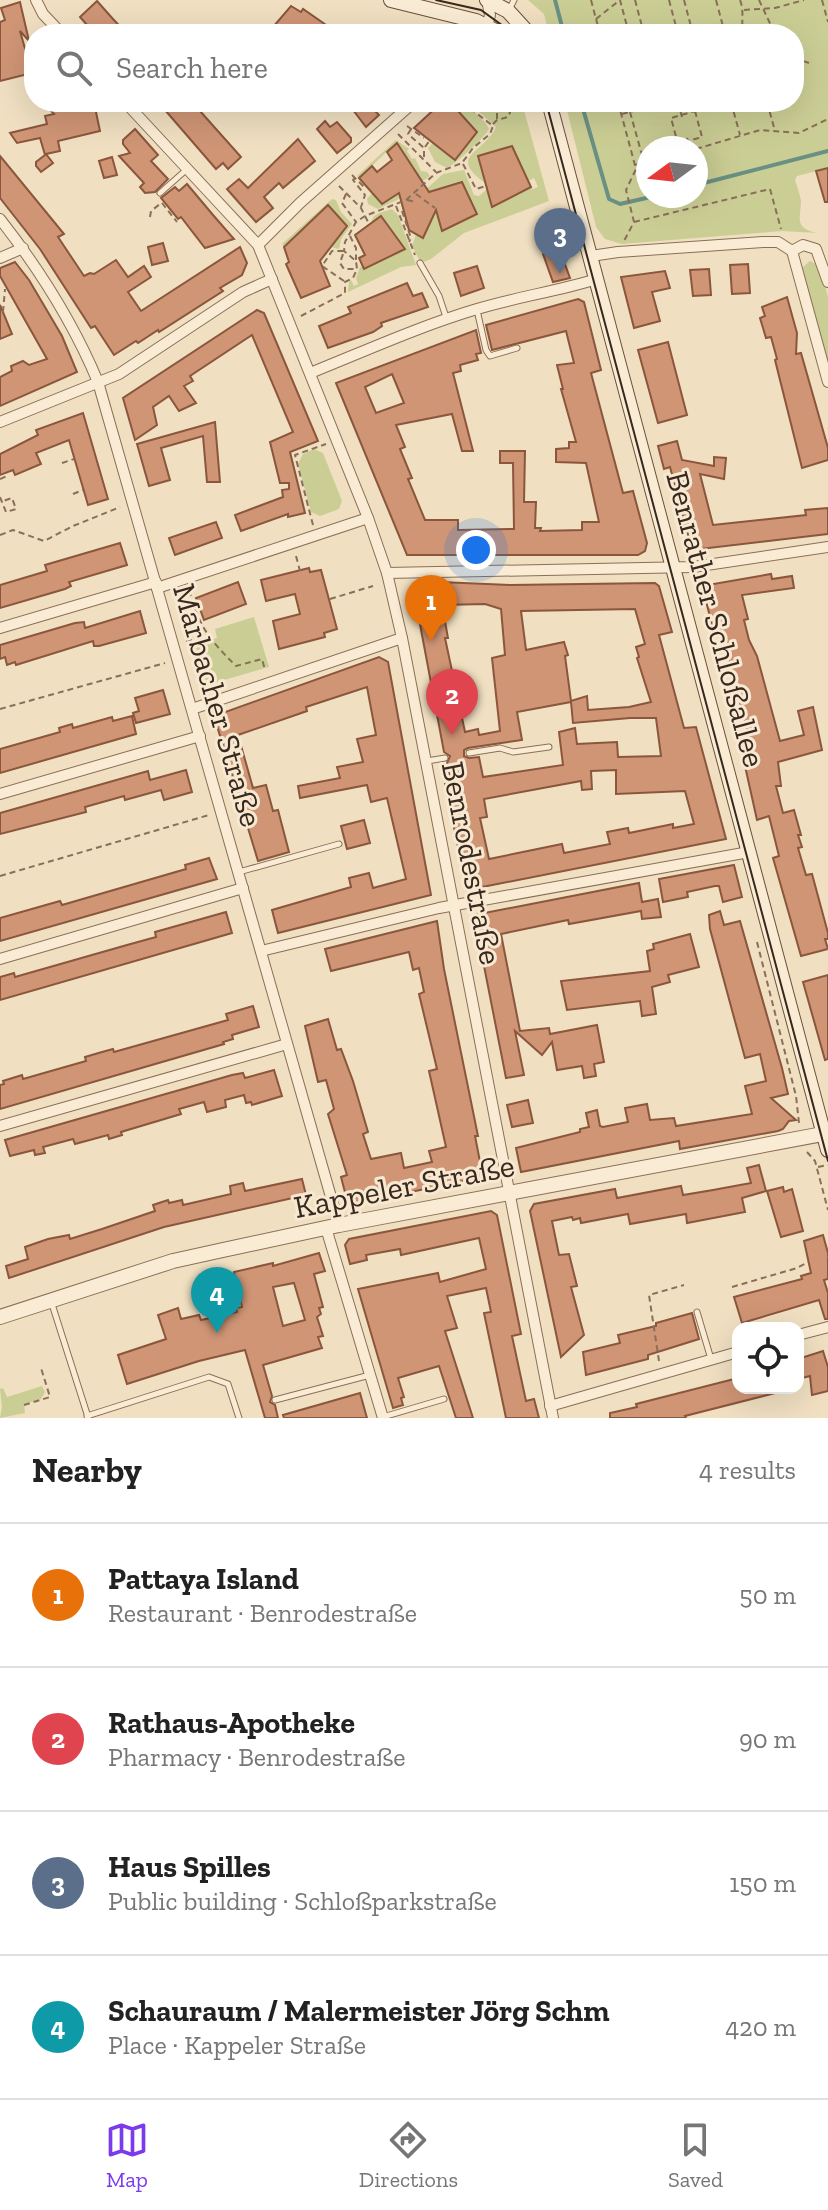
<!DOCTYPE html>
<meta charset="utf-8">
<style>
body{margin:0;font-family:"Zilla Slab",serif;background:#f2f2f2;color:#222}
.controls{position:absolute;right:24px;bottom:24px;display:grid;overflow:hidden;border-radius:16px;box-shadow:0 8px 32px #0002}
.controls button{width:72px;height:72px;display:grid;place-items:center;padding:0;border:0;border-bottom:2px solid #e0e0e0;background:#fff;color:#222;font:40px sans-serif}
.compass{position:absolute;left:636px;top:136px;width:72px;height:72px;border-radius:50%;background:#fff;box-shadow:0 8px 32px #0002;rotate:255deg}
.you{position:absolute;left:476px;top:550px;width:28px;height:28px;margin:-20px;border:6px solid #fff;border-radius:50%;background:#1a73e8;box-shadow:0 0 0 12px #1a73e833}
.badge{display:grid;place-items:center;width:52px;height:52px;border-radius:50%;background:#7c3aed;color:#fff;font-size:26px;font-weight:700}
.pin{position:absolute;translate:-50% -66px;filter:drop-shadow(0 2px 4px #0008)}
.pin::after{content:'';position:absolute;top:42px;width:28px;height:24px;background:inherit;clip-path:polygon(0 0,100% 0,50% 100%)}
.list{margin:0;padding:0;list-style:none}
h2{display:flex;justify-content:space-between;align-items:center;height:104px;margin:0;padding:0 32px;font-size:34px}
h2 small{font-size:26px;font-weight:400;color:#767676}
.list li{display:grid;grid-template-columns:52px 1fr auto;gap:24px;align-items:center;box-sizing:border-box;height:144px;padding:0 32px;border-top:2px solid #e0e0e0}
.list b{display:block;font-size:30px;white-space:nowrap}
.list p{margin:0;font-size:26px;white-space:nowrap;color:#767676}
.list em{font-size:26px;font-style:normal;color:#767676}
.icon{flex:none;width:44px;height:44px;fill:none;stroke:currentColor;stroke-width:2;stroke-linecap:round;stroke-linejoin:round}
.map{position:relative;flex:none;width:828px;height:1418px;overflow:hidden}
.search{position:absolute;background:#fff;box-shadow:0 8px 32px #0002;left:24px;right:24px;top:24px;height:88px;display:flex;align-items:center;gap:20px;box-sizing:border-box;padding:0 28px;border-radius:32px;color:#767676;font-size:30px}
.sheet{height:680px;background:#fff}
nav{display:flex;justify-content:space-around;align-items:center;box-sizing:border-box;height:112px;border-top:2px solid #e0e0e0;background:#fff;font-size:22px;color:#767676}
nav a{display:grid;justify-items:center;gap:4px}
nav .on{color:#7c3aed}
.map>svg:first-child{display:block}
.green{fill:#cbce94;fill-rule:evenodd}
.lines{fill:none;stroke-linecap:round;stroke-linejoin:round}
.stream{stroke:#6a9084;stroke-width:4}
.building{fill:#cf9575;stroke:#8a563c;stroke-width:2;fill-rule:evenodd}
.service-casing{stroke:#8a6f58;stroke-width:7}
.minor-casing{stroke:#8a6f58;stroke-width:12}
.tertiary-casing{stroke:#8a6f58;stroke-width:16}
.secondary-casing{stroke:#6b503b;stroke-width:16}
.path{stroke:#8a6f58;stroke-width:2;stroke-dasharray:6 4;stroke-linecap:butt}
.service{stroke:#faecd4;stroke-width:5}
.minor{stroke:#faecd4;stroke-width:10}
.tertiary{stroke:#faecd4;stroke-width:14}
.secondary{stroke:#faecd4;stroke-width:14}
.tram{stroke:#39281d;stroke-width:2}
.labels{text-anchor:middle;stroke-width:6;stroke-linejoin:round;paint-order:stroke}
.street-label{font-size:32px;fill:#39281d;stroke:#f7e9d1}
</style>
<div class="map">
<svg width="828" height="1418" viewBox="0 0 828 1418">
<rect width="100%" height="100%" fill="#f0dfc1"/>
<g class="green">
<path d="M528,0H828V168L797,176L795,180C797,186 800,195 801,201C801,217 793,228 817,233L782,231L622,244L605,239L596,227L565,102H794V34H549L544,14ZM648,148H696V196H648Z"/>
<path d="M450,102C463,102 484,117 489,129C486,136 456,164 447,168L435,162L428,148L433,143L455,160L477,132Z"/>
<path d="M467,102L522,103L549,201L464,233L431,259L421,263L412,246L416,234L424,235L434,212L436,211L442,231L477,214L434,204L424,191L443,174L464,170L474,195L479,196L487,189L492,207L531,187L533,189L538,187L534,178L528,181L512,146L478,156L485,183C446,155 485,153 496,127L477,110L474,103Z"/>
<path d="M396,140L409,149L407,151L412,159L415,158L421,171L427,172L430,176L397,200L378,209L368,204L367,199L372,193L382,204L420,180L396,143L359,178L357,176Z"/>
<path d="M332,199L336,200L341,212L352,224L341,239L339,249L331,247L347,226L328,206L284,247L282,244Z"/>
<path d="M392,209L398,215L416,265L401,267L348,292L349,282L351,280L354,286L358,284L356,278L360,267L369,263L381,217L372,223C371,213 384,212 392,209Z"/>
<path d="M810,261L820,266L828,297V368L802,272L803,267Z"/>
<path d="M314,449L323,453L342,501L339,509L320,516L311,512L298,464L303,454Z"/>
<path d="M254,617L269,667L207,685L195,644L217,638L215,629Z"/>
<path d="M42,1386L45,1392L41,1399L24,1404L25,1413L0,1418L2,1407L0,1389L3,1388L7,1397Z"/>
</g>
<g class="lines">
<g class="stream">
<path d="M555,0L564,34"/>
<path d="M581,102L609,199L620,204L655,196"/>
<path d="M696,185L828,151"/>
</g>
</g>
<g class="building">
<path d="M97,1L113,19L127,34H95L80,17Z"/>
<path d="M20,2L29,41L20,31L32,73L0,81V22L5,20L1,8Z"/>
<path d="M291,6L301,12L303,9L339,34H267Z"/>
<path d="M43,102H106L96,112L100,131L58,141L60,151L46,154L53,163L41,172L36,166V162L45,155L40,138L17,143L10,133L47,124L45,116L54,114Z"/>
<path d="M158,102H192L241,157L228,169L223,163L216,169Z"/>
<path d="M347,102H366L379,115L366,127Z"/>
<path d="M442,102H450L477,132L455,160L414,128Z"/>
<path d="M325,121L330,127L337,122L351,138V142L337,153L317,129Z"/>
<path d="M135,129L158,155L151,161L168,179L155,192L145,193L140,187L144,183L119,156L130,153L123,144V140Z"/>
<path d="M298,139L315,161L283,188L279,183L264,197L273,208L256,222L227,189L239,179L248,188Z"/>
<path d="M397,143L429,192L462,182L477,214L442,231L436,210L423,238L409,230L399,193L382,204L359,178L372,166L377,172L392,160L387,152Z"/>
<path d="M512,146L531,187L492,207L478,156Z"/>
<path d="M0,156L64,234L58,237L84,276L90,273L94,274L116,260L128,277L144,266L151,277L128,292L141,311L240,247L247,263L242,275L220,288L223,291L159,332L158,330L138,343L136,341L114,355L95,326L91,328L40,249L0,198Z"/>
<path d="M112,157L117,175L104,178L99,161Z"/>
<path d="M828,168V202H825L816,171Z"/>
<path d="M187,184L213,215L234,239L205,248L181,217L178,219L161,198L175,187L179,191Z"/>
<path d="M328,205L347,226L320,261L330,286L301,298L286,264L289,262L284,247Z"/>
<path d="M381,216L405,249L364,269L359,258L365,255L355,235Z"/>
<path d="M163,243L168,261L152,265L148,247Z"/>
<path d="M559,248L570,278L553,282L543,254Z"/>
<path d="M15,262L29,280L62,336L77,372L0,406V377L12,371L11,366L23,361L29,365L47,359L0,276V268Z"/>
<path d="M748,264L750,293L732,294L730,265Z"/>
<path d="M477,266L484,288L461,296L454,273Z"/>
<path d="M709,269L711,295L693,296L690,270Z"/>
<path d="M665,271L670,288L652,292L660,321L634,328L621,277Z"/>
<path d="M407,283L413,296L422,293L428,307L381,323L382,326L373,332L328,348L319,326L351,313L348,307Z"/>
<path d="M787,297L797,333L796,354L801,353L828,448V460L802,468L775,360L777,359L771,337L766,338L760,318L765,316L762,307Z"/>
<path d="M578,299L584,302L601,370L591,373L623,493L633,491L647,543L645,551L638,555H407L336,383L476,330L481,353L476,354L478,360L460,365L461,371L453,373L473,451H462L452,414L396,425L405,447L400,449L412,478L408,479L425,520H458V530L514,529L513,463H500V451H525L524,502H536L535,528H541L540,531L582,530V522H599L586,463L556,462V449L569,448V442H576L561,389H563L557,365L574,363L566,331L492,350L486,325ZM392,374L404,403L376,413L365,387Z"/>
<path d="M0,305L12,334L0,339Z"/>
<path d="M257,310L264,313L318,441L290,452L305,513L288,517V514L241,531L235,515L283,497L282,490L289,489V483H280L270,442L293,432L252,335L190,376L193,381L184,386L196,403L179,411L169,396L153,407L157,425L135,440L123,398Z"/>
<path d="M668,342L687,415L658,423L638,350Z"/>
<path d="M83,413L108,499L88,505L69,440L36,453L41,464L15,475L13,470L0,475V454L38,435L36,430Z"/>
<path d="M215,422L220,482H207L203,436L161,448L170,480L149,486L137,444Z"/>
<path d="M677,441L682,460L714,466V457L726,458L724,479L700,474L713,525L806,515L805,510L828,508V534L692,550L670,467L664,469L658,446Z"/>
<path d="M216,522L222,538L175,555L169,538Z"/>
<path d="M120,543L127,565L69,582L71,586L65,589L0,608V585L47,571L45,565Z"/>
<path d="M309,568L310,572L321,570L337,629L324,633L325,637L279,649L273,621L300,614L295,594L266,601L261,580Z"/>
<path d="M771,574L772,579L792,576L794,588L742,595L748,619L744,620L749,640L757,656L780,741L804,735L798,711L813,707L822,750L778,762L781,786H776L783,813L794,810L801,835H798L802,847L798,848L806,875L812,874L828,933V939H825L828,949L801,956L773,858L779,856L769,816L757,820L745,766L756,763L721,630L714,632L702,586Z"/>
<path d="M238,582L246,604L204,620L196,598Z"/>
<path d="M440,582L510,585L655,583L659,586L672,632L659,635L684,728L696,727L726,839L467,890L445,784L451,783L447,763L450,756L444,752L413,587ZM485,604L501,609L505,655L492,658L500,731L479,735L478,729L465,732L445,638H448L442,605ZM635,609L645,644L636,647L639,657L637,658L651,702L629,707L588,710L587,696L571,701L565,656L568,655L564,642L526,650L521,611ZM571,702L573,723L630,718H656L661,756L618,757L617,742L577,744L575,728L559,732L563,765L483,777L479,757L469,758L464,756V750L468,748L522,740L517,712ZM616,770V794L685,791L694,824L673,828V824L629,833L628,828L607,832L610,844L564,853L562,844L489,859L480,818L487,817L484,799L581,781L582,790L592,789L591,771Z"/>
<path d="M140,611L146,633L99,646H94L93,641L16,665L15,662L7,665L5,657L0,659V645L75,623L84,622L85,628Z"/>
<path d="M379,657L388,662L431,895L278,933L272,910L351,887L349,878L369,873L373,888L406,879L387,798L371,802L367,785L300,798L298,786L340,778L337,767L363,762L357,739L376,735L367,687L306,707L307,711L238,735L253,788L266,785L273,811L278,810L289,852L258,861L214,716Z"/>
<path d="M163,690L170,714L136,723L133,713L139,711L135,698Z"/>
<path d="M132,716L136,734L0,773V749L60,732L59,728L72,724L73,728L112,717L113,721Z"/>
<path d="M186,770L192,792L164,800L161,790L125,800L124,796L85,807L86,812L0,834V813L148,771L150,780Z"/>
<path d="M364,820L370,843L347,849L341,826Z"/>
<path d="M209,858L217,879L0,941V918L60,901L62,905L186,869L185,865Z"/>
<path d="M734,865L742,897L723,902L719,886H715L687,892L688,897L663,902L659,879Z"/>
<path d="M639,883L642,902L658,899L661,917L642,919L641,911L569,924L568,920L501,934L520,1031L549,1028L550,1034L597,1025L604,1062L594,1064L596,1076L584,1078L582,1066L557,1070L552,1042L542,1055L515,1031L524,1075L506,1078L474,915Z"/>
<path d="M720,911L724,925L740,921L782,1068L788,1094L771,1098L796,1120L789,1121L783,1129L778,1131L680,1149L679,1141L521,1172L516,1148L580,1132V1129L589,1127L586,1113L597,1110L600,1126L603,1127L628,1122L625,1108L647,1104L650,1120L674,1118L676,1126L752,1114L745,1086L766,1081L760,1054L745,1058L710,929L709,915Z"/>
<path d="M226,912L232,933L0,1000V977L14,973L15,977L127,945L156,937L155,932Z"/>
<path d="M437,921L444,969L478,1136H475L483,1177L353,1204L347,1200L341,1177L347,1175L328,1114L334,1109L326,1080L318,1082L305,1026L328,1019L337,1050L341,1049L353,1081L368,1132L363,1134L371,1159L401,1153L404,1168L432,1162L429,1151L446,1147L429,1071L437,1069L419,994L424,992L419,968L413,970L409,952L331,971L325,949Z"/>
<path d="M690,934L699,967L668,975L670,982L652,987L656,1014L642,1016L640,1001L567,1010L561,981L650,971L647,951L654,949L653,944Z"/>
<path d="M828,975V1059L825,1060L803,982Z"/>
<path d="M253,1006L259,1027L232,1035L233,1039L223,1042L224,1044L0,1109V1085L4,1084L3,1081L22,1075L23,1079L86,1061L85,1057L102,1052L113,1049L114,1052L228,1020L226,1014Z"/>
<path d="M274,1070L282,1096L252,1105L251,1102L246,1103L244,1095L225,1100L226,1107L207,1112L204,1102L179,1109L181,1114L121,1132L122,1135L109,1139L108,1135L75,1144L73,1139L43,1147L45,1153L35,1155L34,1150L10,1156L5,1140L232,1075L243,1073L245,1078Z"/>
<path d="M528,1100L533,1123L512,1127L507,1105Z"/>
<path d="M759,1165L766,1191L742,1198L745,1212L687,1223L686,1214L630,1224L628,1214L581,1223L580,1218L573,1220L572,1217L552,1221L559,1255L569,1254L577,1286L571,1287L584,1335L561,1357L530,1211L534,1204L615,1189L617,1198L681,1186L683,1195L713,1190L751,1183L747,1168Z"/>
<path d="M302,1179L306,1195L164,1227L9,1278L6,1266L28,1259L25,1247L48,1239L69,1235L70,1239L102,1229L155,1211L153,1205L168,1200L169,1203L182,1200L183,1205L231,1194L230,1186L243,1183L245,1191Z"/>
<path d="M783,1187L784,1192L792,1189L803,1231L781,1237L767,1191Z"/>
<path d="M491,1211L497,1215L521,1334L512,1336L526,1401L534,1399L539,1418H506L484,1313L491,1312L486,1288L447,1296L457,1328L445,1331L473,1418H456L439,1366L398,1378L404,1397L401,1398L403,1405L393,1408L358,1289L438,1273L440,1282L486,1269L479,1238L401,1255L400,1249L366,1255L367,1260L350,1264L345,1245L349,1239Z"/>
<path d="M823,1235L828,1253V1279L824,1280L828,1293V1319H825L819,1300L742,1323L734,1297L802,1279L801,1276L811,1273L804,1241Z"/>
<path d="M319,1253L325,1271L314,1274L323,1307L319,1308L321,1314L317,1317L323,1336L318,1337L322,1348L263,1365L272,1396L270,1402L275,1405L278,1418H265L245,1350L199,1361L127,1384L118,1355L166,1339L158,1315L178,1308L181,1319L199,1315L201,1320L237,1312L236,1308L242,1307L234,1272L273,1263V1266ZM294,1283L305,1320L283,1326L273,1287Z"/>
<path d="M692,1313L699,1339L648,1355V1359L586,1375L583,1352L620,1343L618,1335L656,1326V1323Z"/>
<path d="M823,1351L828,1367V1391L812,1395L810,1376L798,1379V1359Z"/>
<path d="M738,1378V1388H783V1391L685,1416L686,1418H610V1413L637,1407L636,1404Z"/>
<path d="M360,1393L367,1418H284L283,1415Z"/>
</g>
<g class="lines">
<defs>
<g id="service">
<path d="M509,10L514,0"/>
<path d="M160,193L186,170"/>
<path d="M420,263L439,296L446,317"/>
<path d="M477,310L486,350L490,356L517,348"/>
<path d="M469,753L500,748L513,752L549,747"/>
<path d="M427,761L445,758"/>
<path d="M239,872L339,844"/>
<path d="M51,1301L88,1417"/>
<path d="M697,1312L711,1359"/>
<path d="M275,1400L370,1375"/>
<path d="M87,1416L209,1377L228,1384L239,1418"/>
<path d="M383,1417L444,1399"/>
</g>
<g id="minor">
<path d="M36,0L43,14L62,34"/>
<path d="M485,34L490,15L487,0"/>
<path d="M125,102L258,245L368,518L387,573L402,638L553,1418"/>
<path d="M0,219C40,270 73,322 98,382L339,1225"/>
<path d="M258,245L300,203L414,102"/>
<path d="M792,251L803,245L816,249L828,282"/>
<path d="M591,256L618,252L763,242H778L792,251L828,382"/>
<path d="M0,258L23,248"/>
<path d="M310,373C365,351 420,326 477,309C517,297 558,291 597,279"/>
<path d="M0,422L119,374L243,292L272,279"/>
<path d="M387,573L693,567L828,547"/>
<path d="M157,588L368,518"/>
<path d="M0,628L156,582"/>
<path d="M192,709L402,638"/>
<path d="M0,794L200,736"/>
<path d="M261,951L439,908L749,852"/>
<path d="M0,959L243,888"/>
<path d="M0,1126L287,1044"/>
<path d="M326,1228L383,1418"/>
<path d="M798,1335L828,1327"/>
<path d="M550,1406L738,1352"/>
</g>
<path id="tertiary" d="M0,1317L173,1261L223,1250L339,1225L828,1133"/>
<g id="secondary">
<path d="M391,0L476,21L501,34"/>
<path d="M487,0L508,11L529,34"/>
<path d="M549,102L828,1150"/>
</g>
</defs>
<use href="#service" class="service-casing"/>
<use href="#minor" class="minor-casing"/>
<use href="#tertiary" class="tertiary-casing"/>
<use href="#secondary" class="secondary-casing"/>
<g class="path">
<path d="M591,0L600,34"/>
<path d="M635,0L644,34"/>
<path d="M669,0L678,34"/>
<path d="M684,0L693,34"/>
<path d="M716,0L725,34"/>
<path d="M740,0C745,12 740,22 744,34"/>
<path d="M759,0L775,34"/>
<path d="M822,0L828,22"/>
<path d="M744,10L775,8L804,0"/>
<path d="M596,19L620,0L629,34"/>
<path d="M694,31L722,24"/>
<path d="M794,58L809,63"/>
<path d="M618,102L636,169L626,190L634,222L624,241"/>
<path d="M678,102L682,117"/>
<path d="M731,102L740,135"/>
<path d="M767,102L775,131"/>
<path d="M472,106L481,102"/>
<path d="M695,111L702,137L678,144L671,118Z"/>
<path d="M630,112L644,162"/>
<path d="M622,114L667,102"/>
<path d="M497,119V111L504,105"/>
<path d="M493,124L497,120L508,117L510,113L504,102"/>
<path d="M407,126L424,138"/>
<path d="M411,129L408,134L424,148V159"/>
<path d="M398,134L436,172"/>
<path d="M687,138L690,148"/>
<path d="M425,147L430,140"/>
<path d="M696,149L760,130L799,133L828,119"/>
<path d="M463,164L476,189L486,186"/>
<path d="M635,165L648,161"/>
<path d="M352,175L364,187"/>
<path d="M355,178L353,180L365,195L361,207"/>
<path d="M339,186L361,208L369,224"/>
<path d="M346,194L342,203L356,222"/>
<path d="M416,194L435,208"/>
<path d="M407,200L416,202"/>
<path d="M162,203L177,222"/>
<path d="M396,206L415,255"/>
<path d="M402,211L411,238L409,242"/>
<path d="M150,217L151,211L160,204"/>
<path d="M634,222L770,189L781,229"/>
<path d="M350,236L356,248V260"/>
<path d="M344,281L322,266L332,251H344L340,263L344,269H357"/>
<path d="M3,312L5,289"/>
<path d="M301,316L345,293V282L353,278L357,269L356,261L344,251L345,242L356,222L365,216L406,200L436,173L462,163L473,148L490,134L493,126L462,102"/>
<path d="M62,463L74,459"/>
<path d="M0,479L7,476"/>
<path d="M73,494L83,490"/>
<path d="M0,497L6,512L16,509L12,498L3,501"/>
<path d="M313,525L295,455L326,444"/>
<path d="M0,535L13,530L44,541L73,526L120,507"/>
<path d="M296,556L300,571"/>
<path d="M189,590C200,628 208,638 236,666L262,659L265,670"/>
<path d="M330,599L373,586"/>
<path d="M194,605L199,608"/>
<path d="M186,641L207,635"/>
<path d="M0,709L165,663"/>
<path d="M0,876L209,815"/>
<path d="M757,942L796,1096L799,1123"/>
<path d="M807,1152L815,1161L828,1210"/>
<path d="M818,1167L828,1165"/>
<path d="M827,1257H828"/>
<path d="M732,1287L797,1268L808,1262"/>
<path d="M659,1361L649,1295L684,1285"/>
<path d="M24,1405L50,1397L41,1368"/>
</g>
<use href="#service" class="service"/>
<use href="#minor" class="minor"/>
<use href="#tertiary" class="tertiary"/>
<use href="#secondary" class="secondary"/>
<g class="tram">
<path d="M436,0L481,10L514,34"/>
<path d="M546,102L828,1161"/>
</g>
</g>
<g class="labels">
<g class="street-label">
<text transform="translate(716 619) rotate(75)" y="11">Benrather Schloßallee</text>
<text transform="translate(218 705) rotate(74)" y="11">Marbacher Straße</text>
<text transform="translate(472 863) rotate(79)" y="11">Benrodestraße</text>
<text transform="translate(404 1186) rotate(-11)" y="11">Kappeler Straße</text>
</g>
</g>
</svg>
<div class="controls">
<button><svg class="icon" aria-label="locate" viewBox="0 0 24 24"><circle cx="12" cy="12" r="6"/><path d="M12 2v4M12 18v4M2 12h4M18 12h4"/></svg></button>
</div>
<svg class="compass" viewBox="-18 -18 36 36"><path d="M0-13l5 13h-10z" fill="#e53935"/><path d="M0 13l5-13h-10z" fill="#767676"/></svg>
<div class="you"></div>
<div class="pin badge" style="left:431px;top:641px;background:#e8710a">1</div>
<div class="pin badge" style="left:452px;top:735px;background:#e0444e">2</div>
<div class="pin badge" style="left:560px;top:274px;background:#5c6f8a">3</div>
<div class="pin badge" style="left:217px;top:1333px;background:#0f9aa8">4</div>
<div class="search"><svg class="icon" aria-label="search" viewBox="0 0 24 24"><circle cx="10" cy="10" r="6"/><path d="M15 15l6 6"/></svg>Search here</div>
</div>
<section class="sheet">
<h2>Nearby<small>4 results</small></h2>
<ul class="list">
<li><span class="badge" style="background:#e8710a">1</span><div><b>Pattaya Island</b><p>Restaurant · Benrodestraße</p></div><em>50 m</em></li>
<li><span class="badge" style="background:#e0444e">2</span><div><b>Rathaus-Apotheke</b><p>Pharmacy · Benrodestraße</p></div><em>90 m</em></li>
<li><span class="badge" style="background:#5c6f8a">3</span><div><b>Haus Spilles</b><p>Public building · Schloßparkstraße</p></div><em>150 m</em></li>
<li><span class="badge" style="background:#0f9aa8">4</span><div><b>Schauraum / Malermeister Jörg Schm</b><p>Place · Kappeler Straße</p></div><em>420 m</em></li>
</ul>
</section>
<nav>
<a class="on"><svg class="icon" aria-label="map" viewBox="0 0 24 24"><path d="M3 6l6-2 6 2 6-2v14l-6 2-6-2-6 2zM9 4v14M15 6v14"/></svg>Map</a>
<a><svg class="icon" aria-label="directions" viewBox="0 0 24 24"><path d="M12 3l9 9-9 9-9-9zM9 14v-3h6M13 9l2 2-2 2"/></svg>Directions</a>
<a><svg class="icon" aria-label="saved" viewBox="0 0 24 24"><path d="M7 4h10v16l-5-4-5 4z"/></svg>Saved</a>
</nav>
